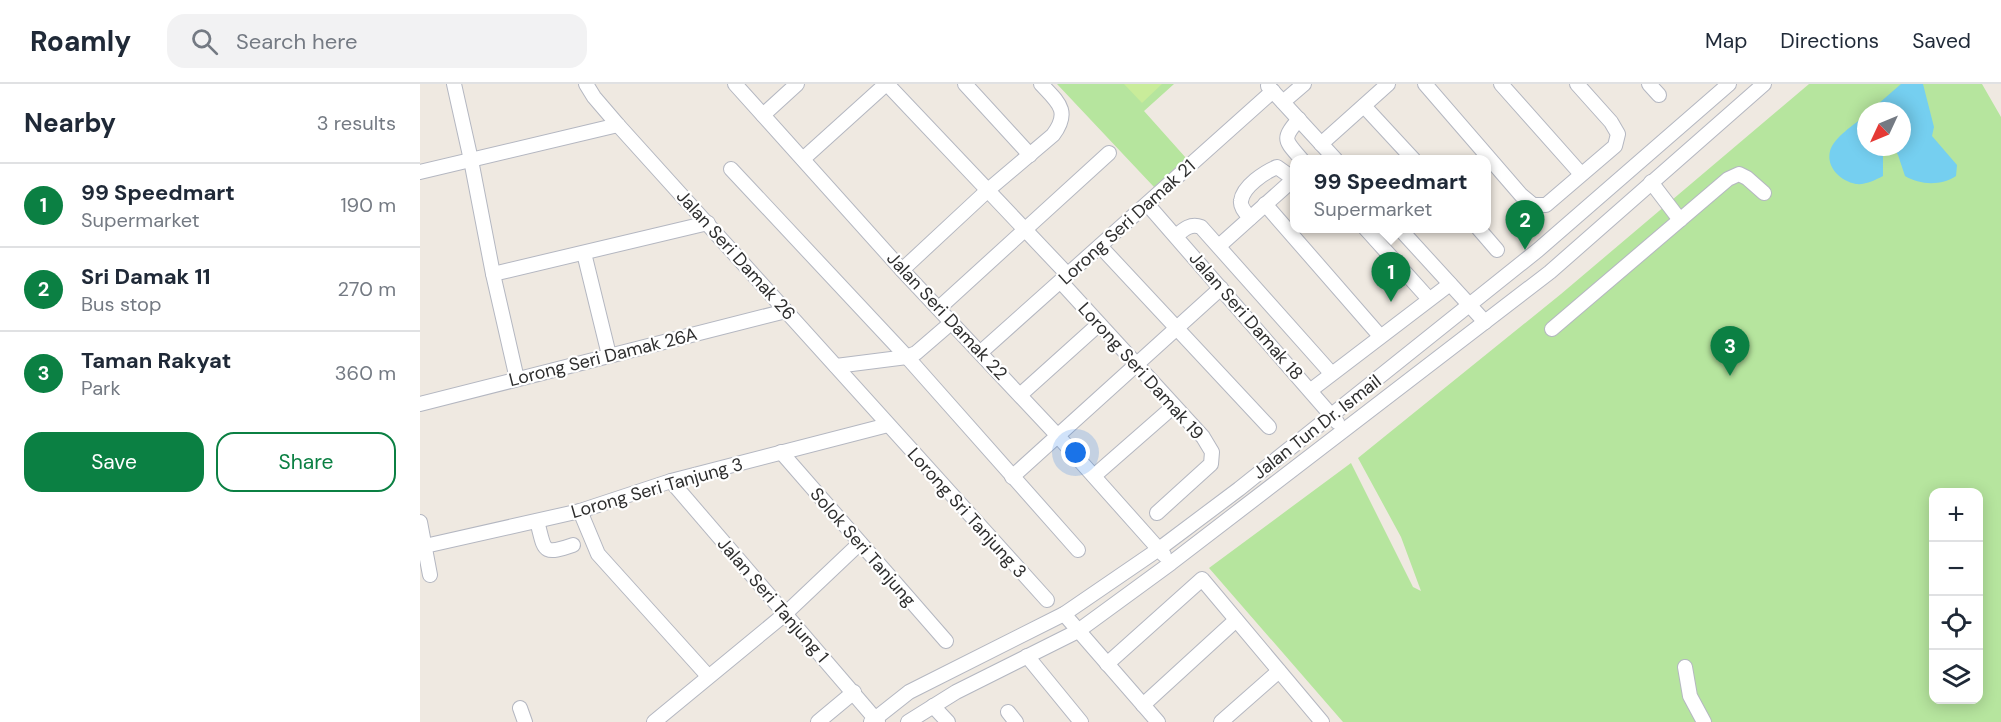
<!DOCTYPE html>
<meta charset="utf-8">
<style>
body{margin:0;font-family:"DM Sans",sans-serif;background:#f2f2f3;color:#1f2937}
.controls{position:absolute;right:18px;bottom:18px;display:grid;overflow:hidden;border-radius:12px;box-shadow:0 3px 15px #0003}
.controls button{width:54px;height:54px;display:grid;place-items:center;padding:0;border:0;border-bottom:2px solid #e0e1e3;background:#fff;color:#1f2937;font:30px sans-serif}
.compass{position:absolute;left:1437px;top:18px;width:54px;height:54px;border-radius:50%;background:#fff;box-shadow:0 3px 15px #0003;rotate:226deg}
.you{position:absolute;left:656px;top:369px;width:21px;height:21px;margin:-15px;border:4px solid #fff;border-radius:50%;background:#1a73e8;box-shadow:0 0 0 9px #1a73e833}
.badge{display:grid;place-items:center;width:39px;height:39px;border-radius:50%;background:#0b8043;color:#fff;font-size:20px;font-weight:700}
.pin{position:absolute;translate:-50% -50px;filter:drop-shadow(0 2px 3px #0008)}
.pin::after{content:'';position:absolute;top:32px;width:21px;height:18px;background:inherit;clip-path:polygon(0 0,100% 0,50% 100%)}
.popup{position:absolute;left:870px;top:71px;width:201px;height:78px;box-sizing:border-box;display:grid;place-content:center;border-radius:12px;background:#fff;filter:drop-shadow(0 2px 4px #0005);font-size:20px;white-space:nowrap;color:#747a83}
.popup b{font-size:22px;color:#1f2937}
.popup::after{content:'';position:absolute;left:50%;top:100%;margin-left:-12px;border:12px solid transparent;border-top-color:#fff}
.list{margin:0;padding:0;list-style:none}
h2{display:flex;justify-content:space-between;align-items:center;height:78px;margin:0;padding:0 24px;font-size:26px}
h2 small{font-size:20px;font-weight:400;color:#747a83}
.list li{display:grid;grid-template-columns:39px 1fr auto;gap:18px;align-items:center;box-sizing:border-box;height:84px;padding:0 24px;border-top:2px solid #e0e1e3}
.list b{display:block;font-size:22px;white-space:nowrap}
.list p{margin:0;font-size:20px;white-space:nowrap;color:#747a83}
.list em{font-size:20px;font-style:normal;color:#747a83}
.actions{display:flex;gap:12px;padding:18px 24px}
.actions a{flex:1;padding:14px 0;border:2px solid #0b8043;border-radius:18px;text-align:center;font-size:21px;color:#0b8043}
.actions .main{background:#0b8043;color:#fff}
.icon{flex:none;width:33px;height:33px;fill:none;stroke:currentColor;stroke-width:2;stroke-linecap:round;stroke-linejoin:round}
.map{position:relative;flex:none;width:1581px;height:638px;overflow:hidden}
header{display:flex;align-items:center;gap:36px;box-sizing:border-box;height:84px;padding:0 30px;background:#fff;border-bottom:2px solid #e0e1e3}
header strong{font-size:28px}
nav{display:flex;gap:33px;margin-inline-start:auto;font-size:21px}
.search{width:420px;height:54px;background:#f2f2f3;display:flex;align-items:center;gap:15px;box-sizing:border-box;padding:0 21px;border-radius:18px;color:#747a83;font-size:22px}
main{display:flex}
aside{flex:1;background:#fff}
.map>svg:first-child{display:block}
.green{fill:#b6e59e;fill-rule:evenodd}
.pitch{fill:#c9ec9a}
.water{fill:#75cff0}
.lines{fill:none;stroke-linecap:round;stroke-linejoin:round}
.minor-casing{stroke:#b4b7c1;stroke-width:16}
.minor{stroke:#fff;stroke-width:14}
.labels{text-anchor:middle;stroke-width:4.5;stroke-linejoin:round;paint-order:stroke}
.street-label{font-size:18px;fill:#2e2e2e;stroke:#fff}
</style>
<header>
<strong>Roamly</strong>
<div class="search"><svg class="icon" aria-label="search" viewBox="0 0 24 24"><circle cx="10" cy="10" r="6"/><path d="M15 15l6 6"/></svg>Search here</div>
<nav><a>Map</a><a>Directions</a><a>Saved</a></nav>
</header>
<main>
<aside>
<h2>Nearby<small>3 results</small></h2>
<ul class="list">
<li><span class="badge">1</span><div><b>99 Speedmart</b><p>Supermarket</p></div><em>190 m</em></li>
<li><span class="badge">2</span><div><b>Sri Damak 11</b><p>Bus stop</p></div><em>270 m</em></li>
<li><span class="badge">3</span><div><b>Taman Rakyat</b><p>Park</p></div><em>360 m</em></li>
</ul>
<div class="actions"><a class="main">Save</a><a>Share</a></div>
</aside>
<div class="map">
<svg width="1581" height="638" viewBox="0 0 1581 638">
<rect width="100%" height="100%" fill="#efe9e1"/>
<g class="green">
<path d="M637,0H754L724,27L766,74L734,103Z"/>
<path d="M1389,0H1562L1581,33V638H923L789,484L931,379L993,503L1001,507L981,453L938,374L1141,210ZM1446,27H1482V63H1446ZM1514,408H1558V616H1514Z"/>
</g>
<path class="pitch" d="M704,0H742L722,19Z"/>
<g class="water">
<path d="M1481,0H1503L1514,43L1512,52L1537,81L1536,92C1521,102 1500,101 1485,92L1478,71L1473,63H1482V27H1450Z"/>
<path d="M1446,31V63H1463V92C1455,96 1446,101 1436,100C1421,97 1406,84 1410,67C1414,53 1435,40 1446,31Z"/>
</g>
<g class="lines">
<defs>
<g id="minor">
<path d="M34,0L51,76L73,190L97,295"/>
<path d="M166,0L174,13L198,41L627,516"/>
<path d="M315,0L482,186L637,351L744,471"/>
<path d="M467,0L648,191"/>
<path d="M545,0L610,71"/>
<path d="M1005,0L1101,111L1113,121H1126L1195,62L1198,50L1191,38L1157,0"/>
<path d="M1081,0L1161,90"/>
<path d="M1229,0L1239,11"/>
<path d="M848,2L916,76"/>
<path d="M863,18L884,0"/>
<path d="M944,22L994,76"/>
<path d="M343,31L377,0"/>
<path d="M879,35C861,56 865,56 882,76"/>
<path d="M901,60L968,0"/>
<path d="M383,75L466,0"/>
<path d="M311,85L487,273L658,466"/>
<path d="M0,88L198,41"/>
<path d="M1231,98L1260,136"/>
<path d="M845,120L960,252"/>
<path d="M728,121L917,338"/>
<path d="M830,134C826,129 820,123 821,117C823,102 845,88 857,83L874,95"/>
<path d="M945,144L1009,215"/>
<path d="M979,144L1065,238"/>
<path d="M1058,144L1077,166"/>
<path d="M756,152C764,145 771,139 781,143L911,289"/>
<path d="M680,162L849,343"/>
<path d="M799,162L875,94"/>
<path d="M164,169L189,271"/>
<path d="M482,186L568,106L633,51C651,27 638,18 621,0"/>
<path d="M73,190L288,139"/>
<path d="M641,198L783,353L792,368L791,380L737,429"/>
<path d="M519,224L689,69"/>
<path d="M1132,245L1308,95L1319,90L1327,94L1344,109"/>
<path d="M561,268L853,7"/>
<path d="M416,282L487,273L496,269L532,238"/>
<path d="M891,306L1030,200"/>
<path d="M600,311L679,240"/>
<path d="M0,320L366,227"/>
<path d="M361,368L526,557"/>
<path d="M674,392L754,322"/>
<path d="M592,393L801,204"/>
<path d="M251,397L458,638"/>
<path d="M160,427L178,470L288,592"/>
<path d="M117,437C125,466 121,472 153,461"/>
<path d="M0,438L10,491"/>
<path d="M5,462L160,427L251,397L468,341"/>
<path d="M644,530L738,638"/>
<path d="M607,572L661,638"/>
<path d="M687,580L782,495L902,638"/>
<path d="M1265,583L1270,612L1284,638"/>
<path d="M723,621L816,536"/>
<path d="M513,622L528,638"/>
<path d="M100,624L105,638"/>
<path d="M588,628L596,638"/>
<path d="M234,638L365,530L440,459"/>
<path d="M398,638L434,608"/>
<path d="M451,638L489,608L644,530L739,465L819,405L1118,166L1309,0"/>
<path d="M488,638L536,608L658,547L751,479L1130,188L1344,0"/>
<path d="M801,638L859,587"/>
</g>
</defs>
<use href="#minor" class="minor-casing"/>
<use href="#minor" class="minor"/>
</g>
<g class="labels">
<g class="street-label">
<text transform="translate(707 138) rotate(-42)" y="6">Lorong Seri Damak 21</text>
<text transform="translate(316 171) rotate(48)" y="6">Jalan Seri Damak 26</text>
<text transform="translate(527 232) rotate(47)" y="6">Jalan Seri Damak 22</text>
<text transform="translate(826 232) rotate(49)" y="6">Jalan Seri Damak 18</text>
<text transform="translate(183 273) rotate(-14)" y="6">Lorong Seri Damak 26A</text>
<text transform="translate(721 287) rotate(48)" y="6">Lorong Seri Damak 19</text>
<text transform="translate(897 343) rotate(-38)" y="6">Jalan Tun Dr. Ismail</text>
<text transform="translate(237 404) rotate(-16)" y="6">Lorong Seri Tanjung 3</text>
<text transform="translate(547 429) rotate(48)" y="6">Lorong Sri Tanjung 3</text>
<text transform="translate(443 463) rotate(49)" y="6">Solok Seri Tanjung</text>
<text transform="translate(353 516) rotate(49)" y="6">Jalan Seri Tanjung 1</text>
</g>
</g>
</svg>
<div class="controls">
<button>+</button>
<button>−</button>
<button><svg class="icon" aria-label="locate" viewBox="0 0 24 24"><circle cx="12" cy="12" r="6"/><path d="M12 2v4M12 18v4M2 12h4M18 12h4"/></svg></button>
<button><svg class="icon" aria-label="layers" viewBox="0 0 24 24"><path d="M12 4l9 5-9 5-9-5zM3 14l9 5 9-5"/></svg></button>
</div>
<svg class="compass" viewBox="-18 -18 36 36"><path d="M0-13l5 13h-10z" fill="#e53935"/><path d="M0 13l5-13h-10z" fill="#747a83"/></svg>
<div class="you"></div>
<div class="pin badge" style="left:971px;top:218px">1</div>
<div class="popup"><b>99 Speedmart</b>Supermarket</div>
<div class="pin badge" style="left:1105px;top:166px">2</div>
<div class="pin badge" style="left:1310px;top:292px">3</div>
</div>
</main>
